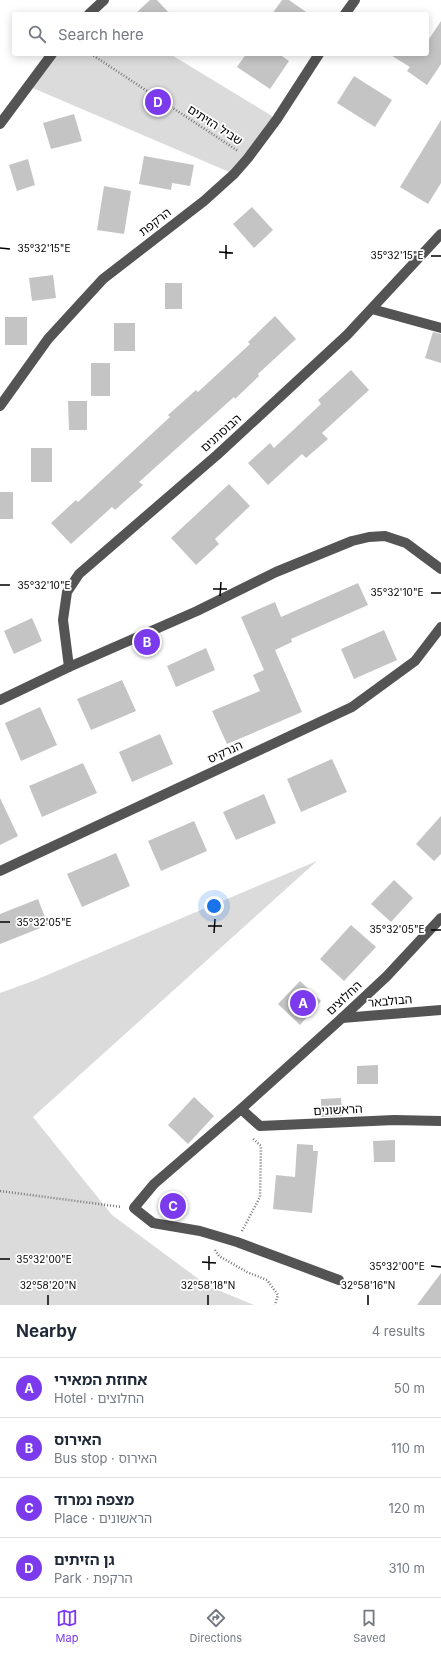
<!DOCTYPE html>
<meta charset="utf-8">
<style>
body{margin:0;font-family:Inter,"Noto Sans Hebrew",sans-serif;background:#f6f6f7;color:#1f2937}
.you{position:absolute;left:214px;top:906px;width:14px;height:14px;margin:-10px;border:3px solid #fff;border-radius:50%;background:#1a73e8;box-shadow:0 0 0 6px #1a73e833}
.badge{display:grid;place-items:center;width:26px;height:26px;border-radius:50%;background:#7c3aed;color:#fff;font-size:13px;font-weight:700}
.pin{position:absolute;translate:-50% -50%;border:2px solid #fff;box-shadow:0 1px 4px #0006}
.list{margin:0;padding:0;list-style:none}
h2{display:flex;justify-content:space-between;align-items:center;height:52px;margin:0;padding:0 16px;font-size:17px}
h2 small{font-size:13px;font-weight:400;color:#747a83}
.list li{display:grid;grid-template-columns:26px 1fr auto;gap:12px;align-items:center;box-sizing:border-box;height:60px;padding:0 16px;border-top:1px solid #e0e1e3}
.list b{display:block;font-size:15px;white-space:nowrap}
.list p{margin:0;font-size:13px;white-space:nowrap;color:#747a83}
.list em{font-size:13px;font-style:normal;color:#747a83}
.icon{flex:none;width:22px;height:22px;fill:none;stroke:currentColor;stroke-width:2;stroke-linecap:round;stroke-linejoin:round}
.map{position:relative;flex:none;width:441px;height:1305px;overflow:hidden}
.search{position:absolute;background:#fff;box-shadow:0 2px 10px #0003;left:12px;right:12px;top:12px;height:44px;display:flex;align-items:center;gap:10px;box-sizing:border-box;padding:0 14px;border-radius:4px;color:#747a83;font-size:15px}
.sheet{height:292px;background:#fff}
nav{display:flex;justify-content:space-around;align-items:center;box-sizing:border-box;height:56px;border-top:1px solid #e0e1e3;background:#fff;font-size:11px;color:#747a83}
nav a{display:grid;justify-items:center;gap:2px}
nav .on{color:#7c3aed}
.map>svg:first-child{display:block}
.green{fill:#dbdbdb}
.building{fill:#c4c4c4}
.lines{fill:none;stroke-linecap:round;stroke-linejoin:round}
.path{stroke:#767676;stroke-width:2.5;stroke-dasharray:1 2;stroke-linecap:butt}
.minor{stroke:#545454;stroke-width:10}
.ticks{fill:none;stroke:#000;stroke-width:1.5}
.labels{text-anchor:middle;stroke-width:3.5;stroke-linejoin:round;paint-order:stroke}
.street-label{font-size:12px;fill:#000;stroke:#fff}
.ticks-label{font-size:10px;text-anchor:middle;fill:#000;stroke:#fff;stroke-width:3.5;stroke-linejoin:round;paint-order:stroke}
</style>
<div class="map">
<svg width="441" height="1305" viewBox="0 0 441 1305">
<rect width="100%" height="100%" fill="#fff"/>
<g class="green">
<path d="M52,54H170L277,119L234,174L28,86Z"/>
<path d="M317,861L33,1117L112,1215L208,1286L254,1305H0V993L33,981Z"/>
</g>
<g class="building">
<path d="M150,0H157L170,14H135Z"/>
<path d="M282,0H289L309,14H272Z"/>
<path d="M441,21V64L427,85L407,71L410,67L389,54H427V42Z"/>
<path d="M246,54H279L289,61L270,89L237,67Z"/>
<path d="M354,76L392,100L375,127L337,103Z"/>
<path d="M74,114L82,141L51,149L43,123Z"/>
<path d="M441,120V183L428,204L400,187Z"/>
<path d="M144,156L194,165L190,186L172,183L171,190L139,184Z"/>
<path d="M28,159L35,185L17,191L9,165Z"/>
<path d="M104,186L131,191L124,234L97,230Z"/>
<path d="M252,207L273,230L254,248L233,224Z"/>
<path d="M53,275L56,298L32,301L29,278Z"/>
<rect x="165" y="283" width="17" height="26"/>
<path d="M275,316L296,339L258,374L259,376L235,399L234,397L139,482L143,485L115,510L112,507L71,544L51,523L76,500L78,502L170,417L168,415L196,390L198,392L250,344L248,342Z"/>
<rect x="5" y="317" width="22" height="28"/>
<rect x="114" y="323" width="21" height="28"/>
<path d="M433,332L441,334V363L425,358Z"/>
<rect x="91" y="363" width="19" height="33"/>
<path d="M351,370L369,390L322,433L328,439L306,458L302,454L268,485L248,463L270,443L274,448L321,404L318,400Z"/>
<path d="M68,401H87V430H69Z"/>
<rect x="31" y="448" width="21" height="34"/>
<path d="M229,484L250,506L215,539L219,544L196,565L171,538Z"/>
<rect x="0" y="492" width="13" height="27"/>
<path d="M358,583L368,605L291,639L292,642L275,650L302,712L227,744L212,711L260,691L253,675L264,670L241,617L275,602L281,617Z"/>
<path d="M32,618L42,641L14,654L4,631Z"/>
<path d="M384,630L397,660L354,679L341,649Z"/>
<path d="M206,648L215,670L176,687L167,666Z"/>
<path d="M122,680L136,711L91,730L77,699Z"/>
<path d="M40,707L57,745L21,761L5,723Z"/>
<path d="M160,734L173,764L132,782L119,752Z"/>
<path d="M332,759L347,792L301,812L287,779Z"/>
<path d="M83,763L97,793L42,817L29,786Z"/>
<path d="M264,794L276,823L236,840L223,812Z"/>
<path d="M0,798L18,836L0,845Z"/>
<path d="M441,816V854L434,861L416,844Z"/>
<path d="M194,821L207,851L161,871L148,841Z"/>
<path d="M116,853L130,886L82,907L67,874Z"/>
<path d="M394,880L413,898L391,922L371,904Z"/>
<path d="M38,899L48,925L0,944V914Z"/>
<path d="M351,925L376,947L344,981L320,959Z"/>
<path d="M300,981L321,1001L300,1025L278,1004Z"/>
<path d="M378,1065V1084H357V1066Z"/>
<path d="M194,1097L214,1116L188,1144L168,1125Z"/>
<path d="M341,1098L342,1116L321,1117V1099Z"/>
<path d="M395,1140V1162H374L373,1141Z"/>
<path d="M297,1144L313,1145V1151H318L312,1213L273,1209L276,1175L295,1177Z"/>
<path d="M441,1273V1305H417Z"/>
</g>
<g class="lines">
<g class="path">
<path d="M91,54L238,151"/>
<path d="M0,1191L122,1207"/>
<path d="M242,1231L260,1197L261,1146L252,1138"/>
<path d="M215,1250L219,1256L247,1272L267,1280L278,1295L275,1305"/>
</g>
<g class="minor">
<path d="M89,14L104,0"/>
<path d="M345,14L355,0"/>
<path d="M0,124L52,54"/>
<path d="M372,309L441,328"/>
<path d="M0,406L48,339L103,279L204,201L234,174L248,158L277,119L319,54"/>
<path d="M69,667L63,620L67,592L79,574L217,455L347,335L441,234"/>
<path d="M0,700L69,667L197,611L276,572L352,541L369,537L385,536L406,543L441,569"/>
<path d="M0,871L352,707L415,661L441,627"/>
<path d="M342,1018L441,1010"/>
<path d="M241,1109L260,1126L394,1120L441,1121"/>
<path d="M339,1280L237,1242L200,1231L153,1223L134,1208L154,1184L241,1109L342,1018L387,976L441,918"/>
</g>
</g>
<path class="ticks" d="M0,248L10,249M219,252L233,253M431,256H441M226,259V245M0,585H10M213,589H227M431,593H441M220,596L221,582M0,922H10M208,926H222M431,930H441M214,933L215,919M0,1259H10M202,1262L216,1263M431,1266L441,1267M209,1270V1256M48,1305V1295M208,1305V1295M368,1305V1295"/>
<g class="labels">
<g class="street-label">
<text transform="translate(215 125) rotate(33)" y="4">שביל הזיתים</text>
<text transform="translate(155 222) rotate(-38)" y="4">הרקפת</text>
<text transform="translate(221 433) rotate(-42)" y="4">הבוסתנים</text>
<text transform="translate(225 752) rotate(-25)" y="4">הנרקיס</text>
<text transform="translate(344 998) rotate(-43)" y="4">החלוצים</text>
<text transform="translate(390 1001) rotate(-5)" y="4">הבולבאר</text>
<text transform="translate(338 1110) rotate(-3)" y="4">הראשונים</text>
</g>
</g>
<g class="ticks-label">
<text x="44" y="252">35°32'15"E</text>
<text x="397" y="259">35°32'15"E</text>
<text x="44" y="589">35°32'10"E</text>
<text x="397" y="596">35°32'10"E</text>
<text x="44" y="926">35°32'05"E</text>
<text x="397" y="933">35°32'05"E</text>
<text x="44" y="1263">35°32'00"E</text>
<text x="397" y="1270">35°32'00"E</text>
<text x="48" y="1289">32°58'20"N</text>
<text x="208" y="1289">32°58'18"N</text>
<text x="368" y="1289">32°58'16"N</text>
</g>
</svg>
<div class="you"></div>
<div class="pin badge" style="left:303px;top:1003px">A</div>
<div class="pin badge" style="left:147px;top:642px">B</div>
<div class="pin badge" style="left:173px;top:1206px">C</div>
<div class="pin badge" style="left:158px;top:102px">D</div>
<div class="search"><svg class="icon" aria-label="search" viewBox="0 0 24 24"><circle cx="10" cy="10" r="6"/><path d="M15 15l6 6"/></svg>Search here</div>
</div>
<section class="sheet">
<h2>Nearby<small>4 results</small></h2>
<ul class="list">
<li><span class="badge">A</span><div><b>אחוזת המאירי</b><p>Hotel · החלוצים</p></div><em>50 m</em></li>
<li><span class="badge">B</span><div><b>האירוס</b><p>Bus stop · האירוס</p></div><em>110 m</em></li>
<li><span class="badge">C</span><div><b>מצפה נמרוד</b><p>Place · הראשונים</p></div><em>120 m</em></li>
<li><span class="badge">D</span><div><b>גן הזיתים</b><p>Park · הרקפת</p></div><em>310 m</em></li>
</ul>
</section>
<nav>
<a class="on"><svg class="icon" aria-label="map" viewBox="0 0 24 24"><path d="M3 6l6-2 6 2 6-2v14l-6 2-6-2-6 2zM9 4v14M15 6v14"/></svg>Map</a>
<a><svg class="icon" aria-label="directions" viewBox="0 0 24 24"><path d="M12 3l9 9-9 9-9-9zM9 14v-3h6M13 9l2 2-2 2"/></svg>Directions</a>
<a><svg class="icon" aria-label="saved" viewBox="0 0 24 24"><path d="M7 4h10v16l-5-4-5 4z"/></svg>Saved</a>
</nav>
